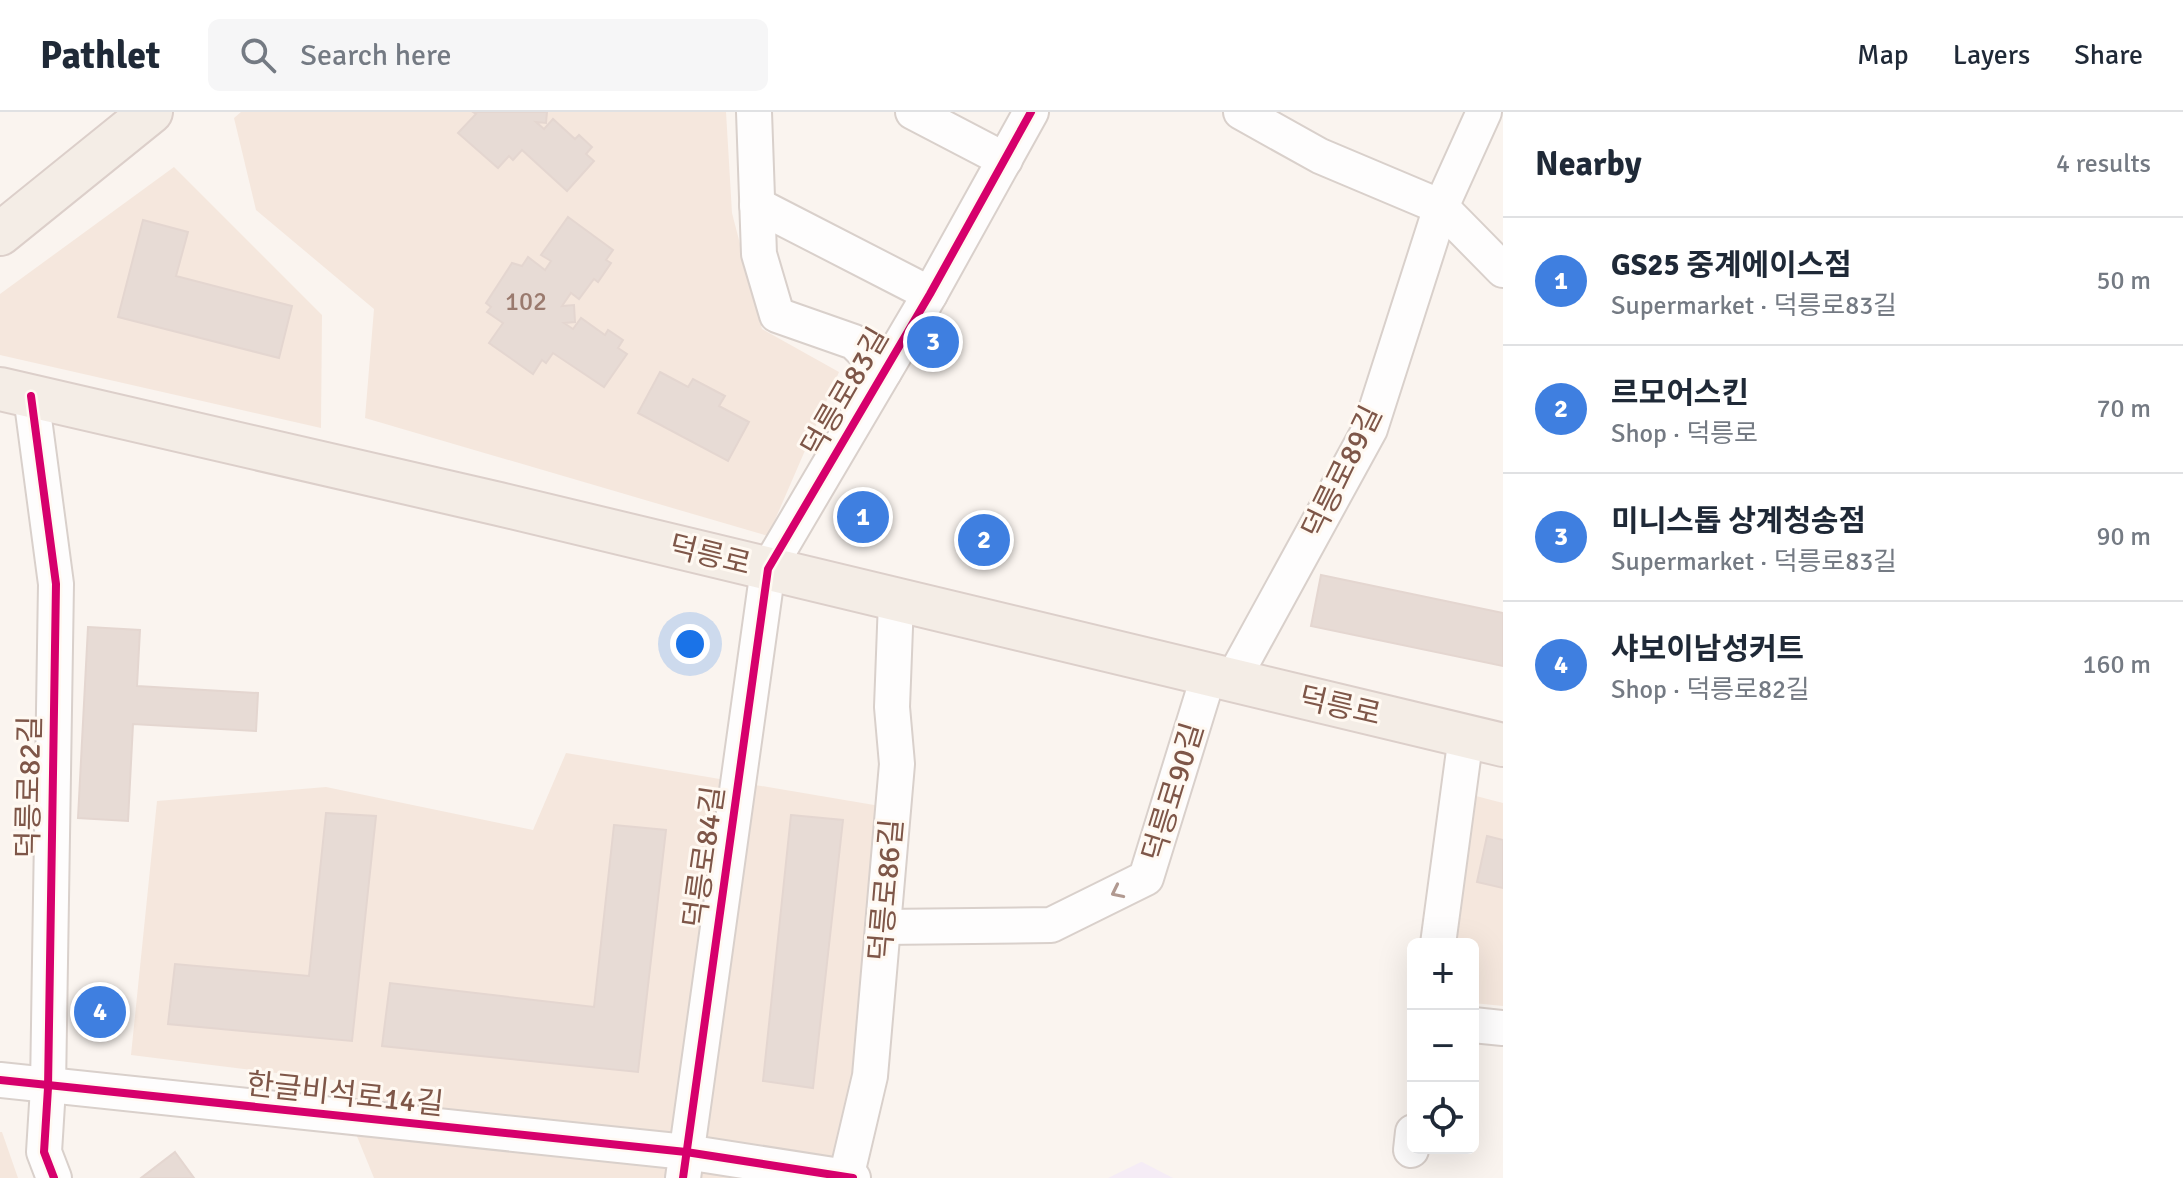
<!DOCTYPE html>
<meta charset="utf-8">
<style>
body{margin:0;font-family:Signika,"Noto Sans KR",sans-serif;background:#f6f6f7;color:#1f2937}
.controls{position:absolute;right:24px;bottom:24px;display:grid;overflow:hidden;border-radius:12px;box-shadow:0 8px 32px #0002}
.controls button{width:72px;height:72px;display:grid;place-items:center;padding:0;border:0;border-bottom:2px solid #e0e1e3;background:#fff;color:#1f2937;font:40px sans-serif}
.you{position:absolute;left:690px;top:532px;width:28px;height:28px;margin:-20px;border:6px solid #fff;border-radius:50%;background:#1a73e8;box-shadow:0 0 0 12px #1a73e833}
.badge{display:grid;place-items:center;width:52px;height:52px;border-radius:50%;background:#db2777;color:#fff;font-size:26px;font-weight:700}
.pin{position:absolute;translate:-50% -50%;border:4px solid #fff;box-shadow:0 2px 8px #0006}
.list{margin:0;padding:0;list-style:none}
h2{display:flex;justify-content:space-between;align-items:center;height:104px;margin:0;padding:0 32px;font-size:34px}
h2 small{font-size:26px;font-weight:400;color:#747a83}
.list li{display:grid;grid-template-columns:52px 1fr auto;gap:24px;align-items:center;box-sizing:border-box;height:128px;padding:0 32px;border-top:2px solid #e0e1e3}
.list b{display:block;font-size:30px;white-space:nowrap}
.list p{margin:0;font-size:26px;white-space:nowrap;color:#747a83}
.list em{font-size:26px;font-style:normal;color:#747a83}
.icon{flex:none;width:44px;height:44px;fill:none;stroke:currentColor;stroke-width:2;stroke-linecap:round;stroke-linejoin:round}
.map{position:relative;flex:none;width:1503px;height:1066px;overflow:hidden}
header{display:flex;align-items:center;gap:48px;box-sizing:border-box;height:112px;padding:0 40px;background:#fff;border-bottom:2px solid #e0e1e3}
header strong{font-size:38px}
nav{display:flex;gap:44px;margin-inline-start:auto;font-size:28px}
.search{width:560px;height:72px;background:#f6f6f7;display:flex;align-items:center;gap:20px;box-sizing:border-box;padding:0 28px;border-radius:12px;color:#747a83;font-size:30px}
main{display:flex}
aside{flex:1;background:#fff}
.map>svg:first-child{display:block}
.residential{fill:#f5e7dd}
.education{fill:#f5ecf6}
.building{fill:#e7dbd5;stroke:#e4d6d0;stroke-width:2}
.lines{fill:none;stroke-linecap:round;stroke-linejoin:round}
.minor-casing{stroke:#d9d0cb;stroke-width:38}
.major-casing{stroke:#dccfca;stroke-width:46}
.minor{stroke:#fefdfd;stroke-width:34}
.major{stroke:#f4ede6;stroke-width:42}
.cycleway-casing{stroke:#fff9f2;stroke-width:13}
.cycleway{stroke:#d6006c;stroke-width:8}
.oneway{stroke:#b19990}
.labels{text-anchor:middle;stroke-width:6;stroke-linejoin:round;paint-order:stroke}
.number-label{font-size:26px;fill:#9a7a6e}
.street-label{font-size:30px;fill:#7e5648;stroke:#fff9f2}
</style>
<header>
<strong>Pathlet</strong>
<div class="search"><svg class="icon" aria-label="search" viewBox="0 0 24 24"><circle cx="10" cy="10" r="6"/><path d="M15 15l6 6"/></svg>Search here</div>
<nav><a>Map</a><a>Layers</a><a>Share</a></nav>
</header>
<main>
<div class="map">
<svg width="1503" height="1066" viewBox="0 0 1503 1066">
<rect width="100%" height="100%" fill="#faf4ef"/>
<g class="residential">
<path d="M241,0H726L732,101L762,217L839,260L768,424L365,306L374,197L256,98L234,6Z"/>
<path d="M174,55L322,203L321,316L0,243V182Z"/>
<path d="M566,641L880,694L855,957L837,1066H374L334,968L131,943L157,689L326,675L533,718Z"/>
<path d="M1472,683L1503,691V894L1473,891V832H1452Z"/>
<path d="M0,1020H2L18,1066H0Z"/>
</g>
<path class="education" d="M1142,1050L1173,1066H1108L1141,1050Z"/>
<g class="building">
<path d="M473,0H547L546,11L536,10L544,17L553,7L575,27L579,23L592,35L586,42L594,49L567,79L522,38L513,48L509,44L498,56L458,21L476,2Z"/>
<path d="M568,105L613,138L606,148L611,151L598,170L594,167L579,187L571,181L562,194L574,193L575,210L564,211L573,217L581,206L605,223L608,218L623,228L618,236L627,242L604,275L553,241L546,251L542,248L533,262L489,231L503,211L487,200L491,195L486,191L512,151L522,154L528,145L545,158L551,149L541,143Z"/>
<path d="M143,108L188,120L176,164L292,194L279,246L118,205Z"/>
<path d="M660,260L688,275L693,267L725,284L719,294L749,310L728,349L638,301Z"/>
<path d="M1321,463L1503,501V554L1311,514Z"/>
<path d="M88,515L140,518L137,574L258,581L256,619L133,612L128,709L78,706Z"/>
<path d="M326,701L376,704L352,929L168,912L175,852L309,864Z"/>
<path d="M791,703L843,708L813,976L763,969Z"/>
<path d="M614,713L666,718L638,960L382,934L390,871L594,895Z"/>
<path d="M1487,724L1503,728V776L1477,770Z"/>
<path d="M175,1040L194,1066H141Z"/>
</g>
<g class="lines">
<defs>
<g id="minor">
<path d="M754,0L759,142L777,203L854,230L884,260"/>
<path d="M913,0L1005,48"/>
<path d="M1241,0L1320,44L1441,95L1503,158"/>
<path d="M757,93L930,182"/>
<path d="M31,284L56,472L48,976L44,1040L54,1066"/>
<path d="M1232,569L1370,317L1441,95L1484,0"/>
<path d="M883,815L1051,813L1146,766L1209,562"/>
<path d="M1438,832L1466,624"/>
<path d="M1473,913L1503,916"/>
<path d="M0,968L686,1040L853,1066"/>
<path d="M1411,1038L1413,1020"/>
<path d="M683,1066L768,457L930,182L1031,0"/>
<path d="M846,1066L870,964L897,652L892,595L896,489"/>
</g>
<g id="major">
<path d="M0,122L151,0"/>
<path d="M0,277L499,392L1503,633"/>
</g>
</defs>
<use href="#minor" class="minor-casing"/>
<use href="#major" class="major-casing"/>
<use href="#minor" class="minor"/>
<use href="#major" class="major"/>
<defs>
<g id="cycleway">
<path d="M31,284L56,472L48,976L44,1040L54,1066"/>
<path d="M0,968L686,1040L853,1066"/>
<path d="M683,1066L768,457L930,182L1031,0"/>
</g>
</defs>
<use href="#cycleway" class="cycleway-casing"/>
<use href="#cycleway" class="cycleway"/>
</g>
<defs><path id="oneway-chevron" d="M-2-3.5L2.5 0L-2 3.5" fill="none" stroke-width="1.6" stroke-linecap="round" stroke-linejoin="round" transform="scale(2)"/></defs>
<use class="oneway" href="#oneway-chevron" transform="translate(1117 780) rotate(154)"/>
<g class="labels">
<g class="number-label">
<text x="526" y="198">102</text>
</g>
<g class="street-label">
<text transform="translate(845 280) rotate(-60)" y="10">덕릉로83길</text>
<text transform="translate(1342 360) rotate(-64)" y="10">덕릉로89길</text>
<text transform="translate(710 443) rotate(14)" y="10">덕릉로</text>
<text transform="translate(1340 594) rotate(13)" y="10">덕릉로</text>
<text transform="translate(29 675) rotate(-89)" y="10">덕릉로82길</text>
<text transform="translate(1173 680) rotate(-73)" y="10">덕릉로90길</text>
<text transform="translate(704 745) rotate(-82)" y="10">덕릉로84길</text>
<text transform="translate(886 778) rotate(-85)" y="10">덕릉로86길</text>
<text transform="translate(345 982) rotate(6)" y="10">한글비석로14길</text>
</g>
</g>
</svg>
<div class="controls">
<button>+</button>
<button>−</button>
<button><svg class="icon" aria-label="locate" viewBox="0 0 24 24"><circle cx="12" cy="12" r="6"/><path d="M12 2v4M12 18v4M2 12h4M18 12h4"/></svg></button>
</div>
<div class="you"></div>
<div class="pin badge" style="left:863px;top:405px;background:#3f7fe0">1</div>
<div class="pin badge" style="left:984px;top:428px;background:#3f7fe0">2</div>
<div class="pin badge" style="left:933px;top:230px;background:#3f7fe0">3</div>
<div class="pin badge" style="left:100px;top:900px;background:#3f7fe0">4</div>
</div>
<aside>
<h2>Nearby<small>4 results</small></h2>
<ul class="list">
<li><span class="badge" style="background:#3f7fe0">1</span><div><b>GS25 중계에이스점</b><p>Supermarket · 덕릉로83길</p></div><em>50 m</em></li>
<li><span class="badge" style="background:#3f7fe0">2</span><div><b>르모어스킨</b><p>Shop · 덕릉로</p></div><em>70 m</em></li>
<li><span class="badge" style="background:#3f7fe0">3</span><div><b>미니스톱 상계청송점</b><p>Supermarket · 덕릉로83길</p></div><em>90 m</em></li>
<li><span class="badge" style="background:#3f7fe0">4</span><div><b>샤보이남성커트</b><p>Shop · 덕릉로82길</p></div><em>160 m</em></li>
</ul>
</aside>
</main>
